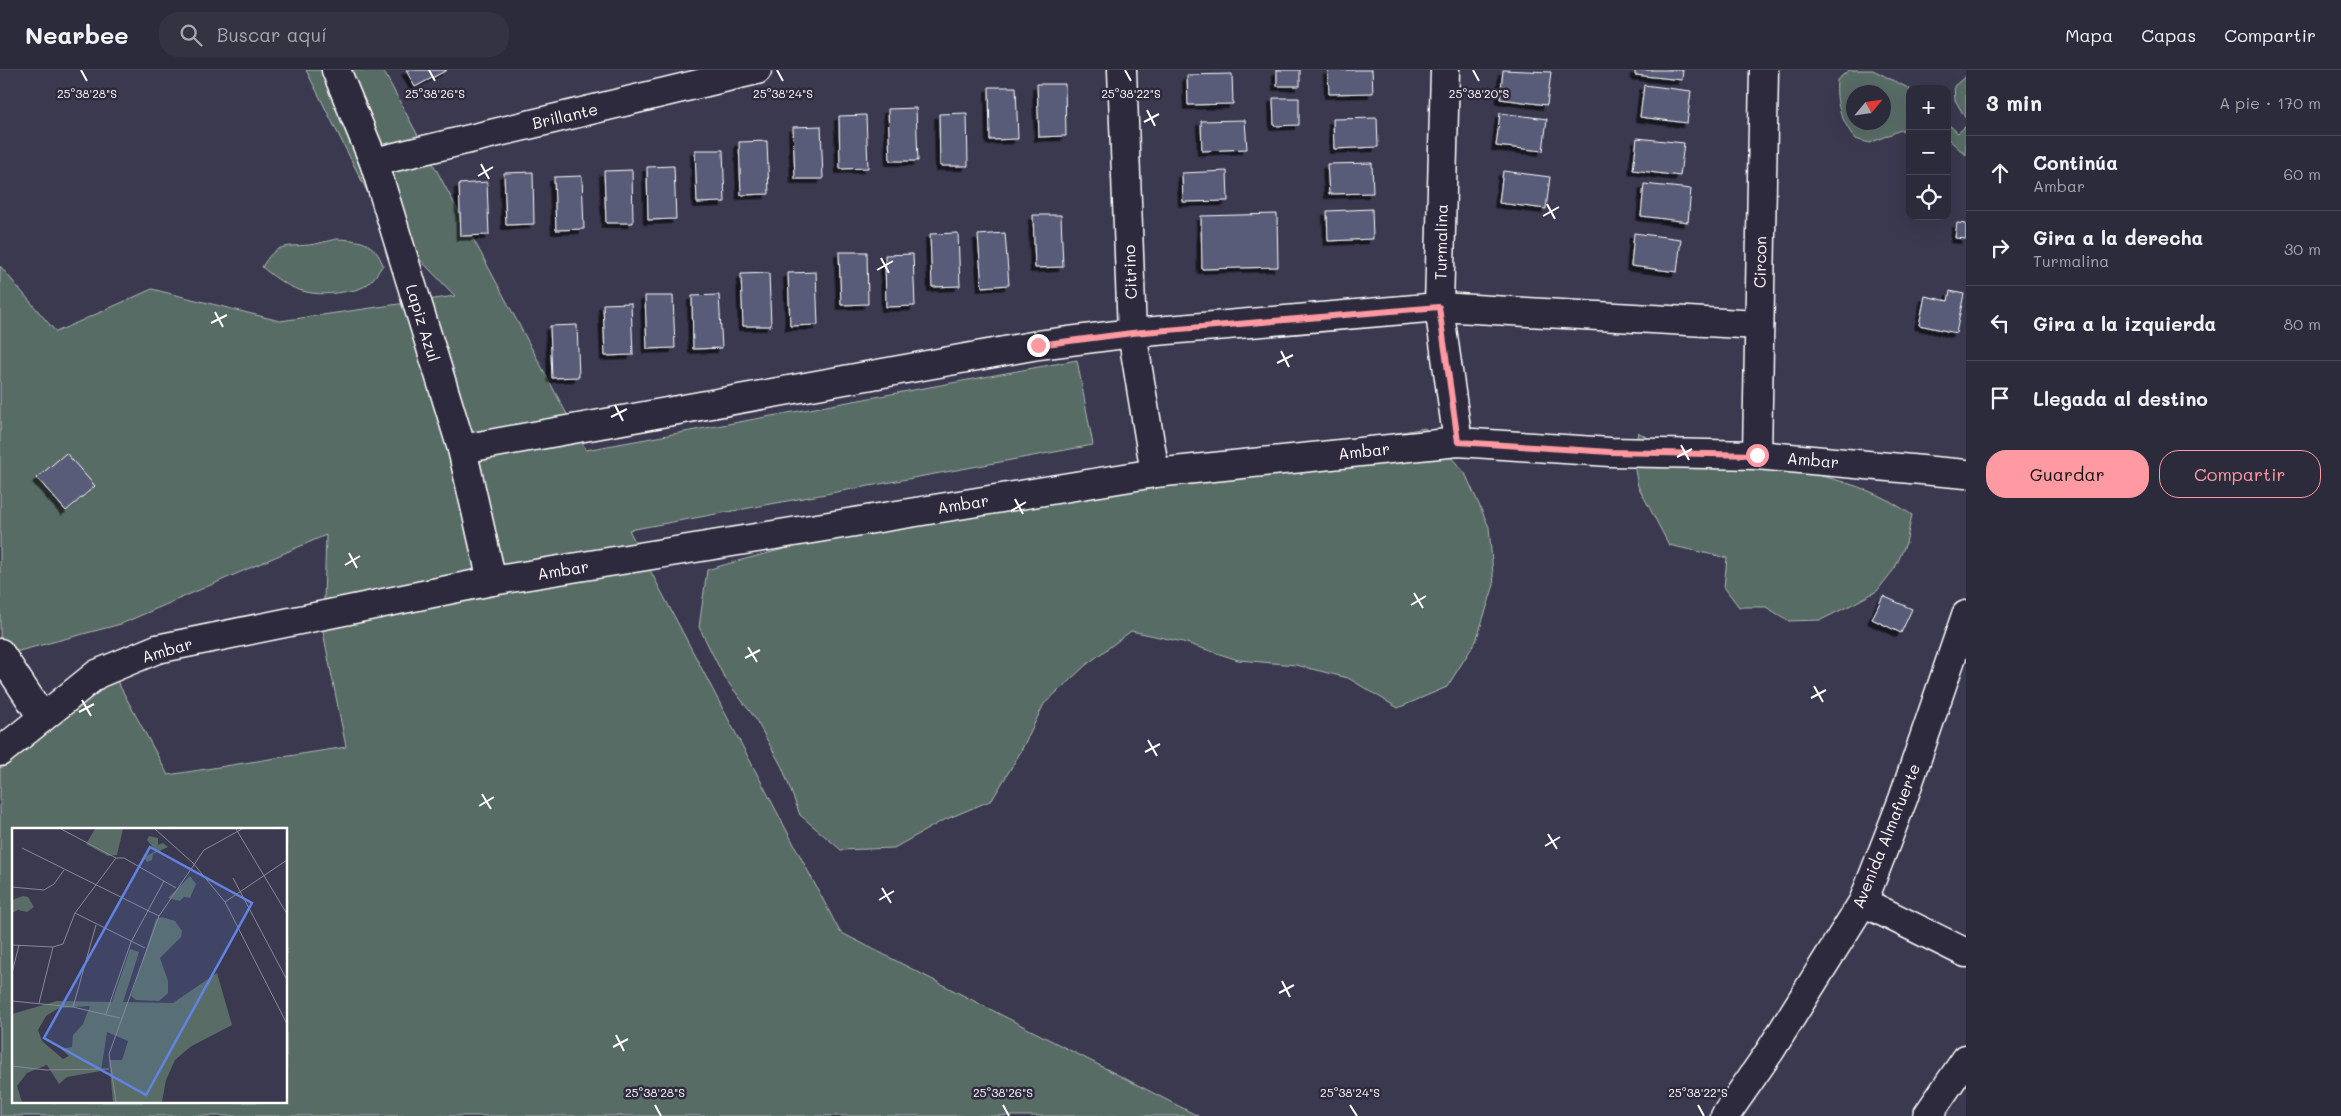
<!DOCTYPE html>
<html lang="es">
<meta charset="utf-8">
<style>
body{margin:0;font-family:Mali,sans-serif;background:#343342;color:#f1f3f6}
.controls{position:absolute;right:15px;top:15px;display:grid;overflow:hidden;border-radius:10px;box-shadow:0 5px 20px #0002}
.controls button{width:45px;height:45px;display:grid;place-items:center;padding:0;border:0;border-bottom:1px solid #484755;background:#2c2b3b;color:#f1f3f6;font:25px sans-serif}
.compass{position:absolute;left:1846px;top:15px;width:45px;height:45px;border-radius:50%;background:#2c2b3b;box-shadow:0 5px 20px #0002;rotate:61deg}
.stop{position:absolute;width:15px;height:15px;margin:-11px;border:4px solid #ff9aa2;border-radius:50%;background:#fff}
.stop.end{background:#ff9aa2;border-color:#fff;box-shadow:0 1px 5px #0008}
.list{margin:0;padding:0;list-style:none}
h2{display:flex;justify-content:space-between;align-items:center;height:65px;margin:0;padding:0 20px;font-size:21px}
h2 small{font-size:16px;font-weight:400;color:#a6a7af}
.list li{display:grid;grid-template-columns:32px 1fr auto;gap:15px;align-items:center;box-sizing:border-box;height:75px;padding:0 20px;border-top:1px solid #484755}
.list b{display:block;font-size:19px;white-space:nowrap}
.list p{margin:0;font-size:16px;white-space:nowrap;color:#a6a7af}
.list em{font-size:16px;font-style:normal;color:#a6a7af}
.actions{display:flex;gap:10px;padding:15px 20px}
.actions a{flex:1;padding:11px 0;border:1px solid #ff9aa2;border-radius:20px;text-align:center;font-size:18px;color:#ff9aa2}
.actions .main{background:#ff9aa2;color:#111}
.icon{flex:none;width:28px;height:28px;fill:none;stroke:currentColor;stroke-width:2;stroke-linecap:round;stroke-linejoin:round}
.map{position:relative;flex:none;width:1966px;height:1046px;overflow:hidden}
header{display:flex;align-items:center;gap:30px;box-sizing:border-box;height:70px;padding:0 25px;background:#2c2b3b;border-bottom:1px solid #484755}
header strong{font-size:24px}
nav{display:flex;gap:28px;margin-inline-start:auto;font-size:18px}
.search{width:350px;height:45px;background:#343342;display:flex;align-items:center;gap:12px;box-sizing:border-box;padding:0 18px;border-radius:20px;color:#a6a7af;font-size:19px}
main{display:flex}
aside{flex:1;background:#2c2b3b}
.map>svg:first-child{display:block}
.green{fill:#596c66;stroke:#acb6b2;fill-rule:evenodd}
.building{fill:#585b78;stroke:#fff;filter:url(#shadow)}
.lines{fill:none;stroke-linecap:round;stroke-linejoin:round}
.street-casing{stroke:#fff;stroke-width:31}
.street{stroke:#2f2a3d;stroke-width:28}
.route{stroke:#ff9aa2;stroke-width:6}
.ticks{fill:none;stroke:#fff;stroke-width:2}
.labels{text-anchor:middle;stroke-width:5;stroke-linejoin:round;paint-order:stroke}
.street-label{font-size:16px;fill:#fff;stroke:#2f2a3d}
.inset-road{fill:none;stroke:#898895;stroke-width:1}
.view{fill:#6183e4;fill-opacity:0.15;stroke:#6183e4;stroke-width:2.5}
.inset-edge{fill:none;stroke:#fff;stroke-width:2.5}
.ticks-label{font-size:12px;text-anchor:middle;fill:#fff;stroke:#2f2a3d;stroke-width:5;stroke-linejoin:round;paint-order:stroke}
</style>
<header>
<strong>Nearbee</strong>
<div class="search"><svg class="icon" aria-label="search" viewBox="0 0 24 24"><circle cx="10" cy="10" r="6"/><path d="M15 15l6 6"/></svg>Buscar aquí</div>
<nav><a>Mapa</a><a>Capas</a><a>Compartir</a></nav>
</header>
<main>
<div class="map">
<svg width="1966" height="1046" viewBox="0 0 1966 1046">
<defs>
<filter id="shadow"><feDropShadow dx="-4.5" dy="4.5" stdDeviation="0" flood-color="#0009"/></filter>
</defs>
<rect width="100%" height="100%" fill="#3b394f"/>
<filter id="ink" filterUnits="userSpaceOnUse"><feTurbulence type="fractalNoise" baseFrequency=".02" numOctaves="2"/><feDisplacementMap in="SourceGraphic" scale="10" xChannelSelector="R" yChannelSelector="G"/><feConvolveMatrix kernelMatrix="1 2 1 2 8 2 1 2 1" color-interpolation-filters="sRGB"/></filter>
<g filter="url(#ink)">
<g class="green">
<path d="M306,0H383L586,380L1077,290L1093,375L629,460L840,862L1198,1046H0V688L116,609L168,705L346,677L323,562L326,465L121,554L0,586V196L56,262L152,219L280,251L455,226L381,149ZM14,760H286V1032H14Z"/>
<path d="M1849,0H1873L1910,19V59L1898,61L1870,73L1855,69C1841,49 1835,34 1837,10ZM1854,22H1884V52H1854Z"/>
<path d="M1966,6V49L1955,30L1954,16Z"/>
<path d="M1947,53L1958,63L1966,56V85L1947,68Z"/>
<path d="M336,169C360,170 374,171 383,195C378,202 373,211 365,216C359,220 350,221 343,222C308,228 288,219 262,197C276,173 284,177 309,175C318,174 327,171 336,169Z"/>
<path d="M1425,358L1465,403L1489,457L1494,515L1476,571L1447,617L1398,638L1348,608L1296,595L1238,590L1183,572L1131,561L1086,595L1044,634L1020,683L992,730L942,751L894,778L841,780L800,745L782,697L755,648L724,607L699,557L707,500C758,484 811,474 862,458Z"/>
<path d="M1638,362L1661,377C1695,383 1728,389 1762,395C1818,404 1865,412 1912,445L1906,473L1895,498L1877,521L1851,535L1821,550L1789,551L1766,537H1739L1724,517L1727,488L1669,475L1638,416L1633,390Z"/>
</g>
<g class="building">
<path d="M406,0H447L415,17Z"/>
<rect x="1277" y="0" width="23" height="16"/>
<path d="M1328,0H1372L1373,23L1329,24Z"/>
<path d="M1503,0L1551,2L1547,35L1500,29Z"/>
<path d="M1635,0H1683L1682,10L1635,5Z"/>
<path d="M1232,4L1233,34L1188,35L1187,5Z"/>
<path d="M1037,14H1065L1066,66L1039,67Z"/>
<path d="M1644,15L1691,21L1687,53L1640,47Z"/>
<path d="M989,17H1016L1018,69L990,70Z"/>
<path d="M1273,28H1299V55L1274,56Z"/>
<path d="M916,38L918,91H890L888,39Z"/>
<path d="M967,43L968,96H940L939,44Z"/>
<path d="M1500,43L1547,49L1543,81L1496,76Z"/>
<path d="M866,45L868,98L840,99L839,46Z"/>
<path d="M1377,48L1378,77L1334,79L1333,49Z"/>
<path d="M1245,50L1247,79L1202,81L1201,51Z"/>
<path d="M821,56L823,109H795L793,57Z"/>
<path d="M1637,68L1684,73L1680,106L1633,100Z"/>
<path d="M767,71L769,124L741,125L739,72Z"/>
<path d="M695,80H723L725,132L697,133Z"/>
<path d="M1372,93L1373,123L1329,124L1327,94Z"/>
<path d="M674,96L676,149L648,150L647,97Z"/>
<path d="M632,100L633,153H606L604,101Z"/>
<path d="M1227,101L1228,131L1183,132L1182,103Z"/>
<path d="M1503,101L1550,107L1546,139L1499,133Z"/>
<path d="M533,102L534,154L506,155L504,103Z"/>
<path d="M582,106L584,159L556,160L554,107Z"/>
<path d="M487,112L489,165L461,166L459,114Z"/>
<path d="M1644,114L1691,119L1688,152L1641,146Z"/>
<path d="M1372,139L1373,169L1328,171L1327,141Z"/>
<path d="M1277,144L1278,197L1202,199L1201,146Z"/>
<path d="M1033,145H1061L1063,197L1035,198Z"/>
<path d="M1957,153L1966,154V169L1955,168Z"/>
<path d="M958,163L960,216L932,217L930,164Z"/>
<path d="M1005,163L1009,215L982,217L978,165Z"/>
<path d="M1634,163L1681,169L1677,202L1631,196Z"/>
<path d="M839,182H867L868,234L841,235Z"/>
<path d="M913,184L915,236L886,237L885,185Z"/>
<path d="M816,202L818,255L790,256L788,203Z"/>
<path d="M769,203L771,256H743L741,204Z"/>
<path d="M1950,221L1964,224L1956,263L1919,255L1925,226L1948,231Z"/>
<path d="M719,225L722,278L693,279L692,226Z"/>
<path d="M645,226H673L675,278L647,279Z"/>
<path d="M631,233L633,285L605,286L603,234Z"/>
<path d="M577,255L579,307L552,308L550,256Z"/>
<path d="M66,383L95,416L66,441L37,408Z"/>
<path d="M1883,526L1912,539L1901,563L1872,549Z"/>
</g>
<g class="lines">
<defs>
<g id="street">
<path d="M336,0L374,92L462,379L492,511"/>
<path d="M1122,0L1132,263L1155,403"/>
<path d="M1445,0L1439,237L1458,372"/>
<path d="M374,92L757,0"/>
<path d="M462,379L1038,275L1132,263L1439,237L1759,255"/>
<path d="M1757,385L1764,0"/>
<path d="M0,583L42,647"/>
<path d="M0,682L97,604L157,579L492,511L1155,403L1458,372L1610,382L1757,385L1966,404"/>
<path d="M1863,832L1966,883"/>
<path d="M1725,1046L1770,981L1863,832L1903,729L1966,545"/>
<path d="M1927,1046L1966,989"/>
</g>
</defs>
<use href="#street" class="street-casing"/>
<use href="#street" class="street"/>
</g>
</g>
<g class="lines" filter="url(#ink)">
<path class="route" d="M1038,275L1132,263L1439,237L1458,372L1610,382L1757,385"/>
</g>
<path class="ticks" d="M81,0L87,11M429,0L435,11M777,0L783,11M1125,0L1131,11M1473,0L1479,11M1147,40L1155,56M1144,52L1159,44M481,94L489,109M478,106L493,97M1547,134L1555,149M1543,146L1559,137M881,188L889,203M877,200L893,191M215,242L223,257M211,253L227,245M1281,281L1289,297M1277,293L1293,285M615,335L623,351M611,347L627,339M1681,375L1689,390M1677,387L1692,379M1015,429L1023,444M1011,441L1026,432M349,483L357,498M345,495L360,486M1414,523L1423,538M1411,535L1426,526M748,577L757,592M745,588L760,580M1814,616L1823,632M1811,628L1826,620M82,630L91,646M79,642L94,634M1148,670L1157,686M1145,682L1160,674M482,724L491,739M479,736L494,727M1548,764L1557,779M1545,776L1560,767M882,818L891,833M879,830L894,821M1282,911L1290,927M1279,923L1294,915M616,965L624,981M613,977L628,969M655,1035L661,1046M1003,1035L1009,1046M1350,1035L1357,1046M1698,1035L1704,1046"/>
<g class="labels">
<g class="street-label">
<text transform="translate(565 46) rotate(-13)" y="6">Brillante</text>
<text transform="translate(1441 172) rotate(-89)" y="6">Turmalina</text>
<text transform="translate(1760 192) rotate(-89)" y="6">Circon</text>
<text transform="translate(1130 202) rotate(-92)" y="6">Citrino</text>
<text transform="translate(423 253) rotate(73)" y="6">Lapiz Azul</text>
<text transform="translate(1364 381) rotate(-6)" y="6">Ambar</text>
<text transform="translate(1813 390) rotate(5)" y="6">Ambar</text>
<text transform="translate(963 434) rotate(-9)" y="6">Ambar</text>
<text transform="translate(563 500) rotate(-9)" y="6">Ambar</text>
<text transform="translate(167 580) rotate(-16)" y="6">Ambar</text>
<text transform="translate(1886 766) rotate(-68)" y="6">Avenida Almafuerte</text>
</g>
</g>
<g transform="translate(12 758)">
<rect width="275" height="275" fill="#3b394f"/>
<path d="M83,1H111L105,27L96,28L74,16ZM137,8L146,10V17L151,15L156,19L141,26L140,32L135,34L132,29L144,23L135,12ZM178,48L184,56L178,70L172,69L168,73L156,70ZM11,68L16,69L22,79L15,84L6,82L0,85V72ZM150,89L163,93L170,103L169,109L148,130L156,153V165L147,173L124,172L119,168L144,91ZM118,121L127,124L111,174L161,175L205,145L220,197L178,219L163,232L154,252L150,274H101L97,232H110L116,213L95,204L89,243L55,249L47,256L35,237L15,245L5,258L10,274H0V186L45,173L100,174ZM78,178L71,196L61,207L60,219L49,221L57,228L51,231L30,213L26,202L34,188L47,180Z" fill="#596c66" fill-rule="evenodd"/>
<path class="inset-road" d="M49,1L104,30H112L164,60M143,1L181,35L213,74L275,196M224,1L275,86M10,20L147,88M221,50L275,152M0,59L32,62L42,56L52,42M213,74L275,32M63,85L133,120M0,117L41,119L51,116L63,85L104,30M0,145L7,117M0,173L61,179L108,190M27,175L41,119M61,179L84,97M94,186L119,114L152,53M0,238L34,242L97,241M104,274L97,226L147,88L192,22L230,1"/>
<path class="view" d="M138,19L240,75L134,267L32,210Z"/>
<rect width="275" height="275" class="inset-edge"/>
</g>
<g class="ticks-label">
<text x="87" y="28">25°38'28"S</text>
<text x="435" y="28">25°38'26"S</text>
<text x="783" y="28">25°38'24"S</text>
<text x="1131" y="28">25°38'22"S</text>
<text x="1479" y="28">25°38'20"S</text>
<text x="655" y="1027">25°38'28"S</text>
<text x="1003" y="1027">25°38'26"S</text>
<text x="1350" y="1027">25°38'24"S</text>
<text x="1698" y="1027">25°38'22"S</text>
</g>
</svg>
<div class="controls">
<button>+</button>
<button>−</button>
<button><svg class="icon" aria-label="locate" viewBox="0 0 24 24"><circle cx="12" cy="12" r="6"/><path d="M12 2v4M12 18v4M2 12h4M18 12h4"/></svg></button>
</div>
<svg class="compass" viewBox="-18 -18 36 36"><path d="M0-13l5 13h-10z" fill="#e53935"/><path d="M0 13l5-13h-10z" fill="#a6a7af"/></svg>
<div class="stop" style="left:1757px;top:385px"></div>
<div class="stop end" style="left:1038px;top:275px"></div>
</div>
<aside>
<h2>3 min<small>A pie · 170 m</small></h2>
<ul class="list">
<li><svg class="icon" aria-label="ahead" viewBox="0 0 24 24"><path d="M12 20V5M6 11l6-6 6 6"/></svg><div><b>Continúa</b><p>Ambar</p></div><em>60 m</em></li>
<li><svg class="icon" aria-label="right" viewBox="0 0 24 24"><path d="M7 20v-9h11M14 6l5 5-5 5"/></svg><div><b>Gira a la derecha</b><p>Turmalina</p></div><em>30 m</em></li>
<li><svg class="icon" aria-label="left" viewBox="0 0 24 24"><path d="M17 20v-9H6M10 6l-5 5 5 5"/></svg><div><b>Gira a la izquierda</b></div><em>80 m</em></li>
<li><svg class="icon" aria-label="arrive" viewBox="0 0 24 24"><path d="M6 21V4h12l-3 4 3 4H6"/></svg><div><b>Llegada al destino</b></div></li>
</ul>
<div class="actions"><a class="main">Guardar</a><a>Compartir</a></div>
</aside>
</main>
